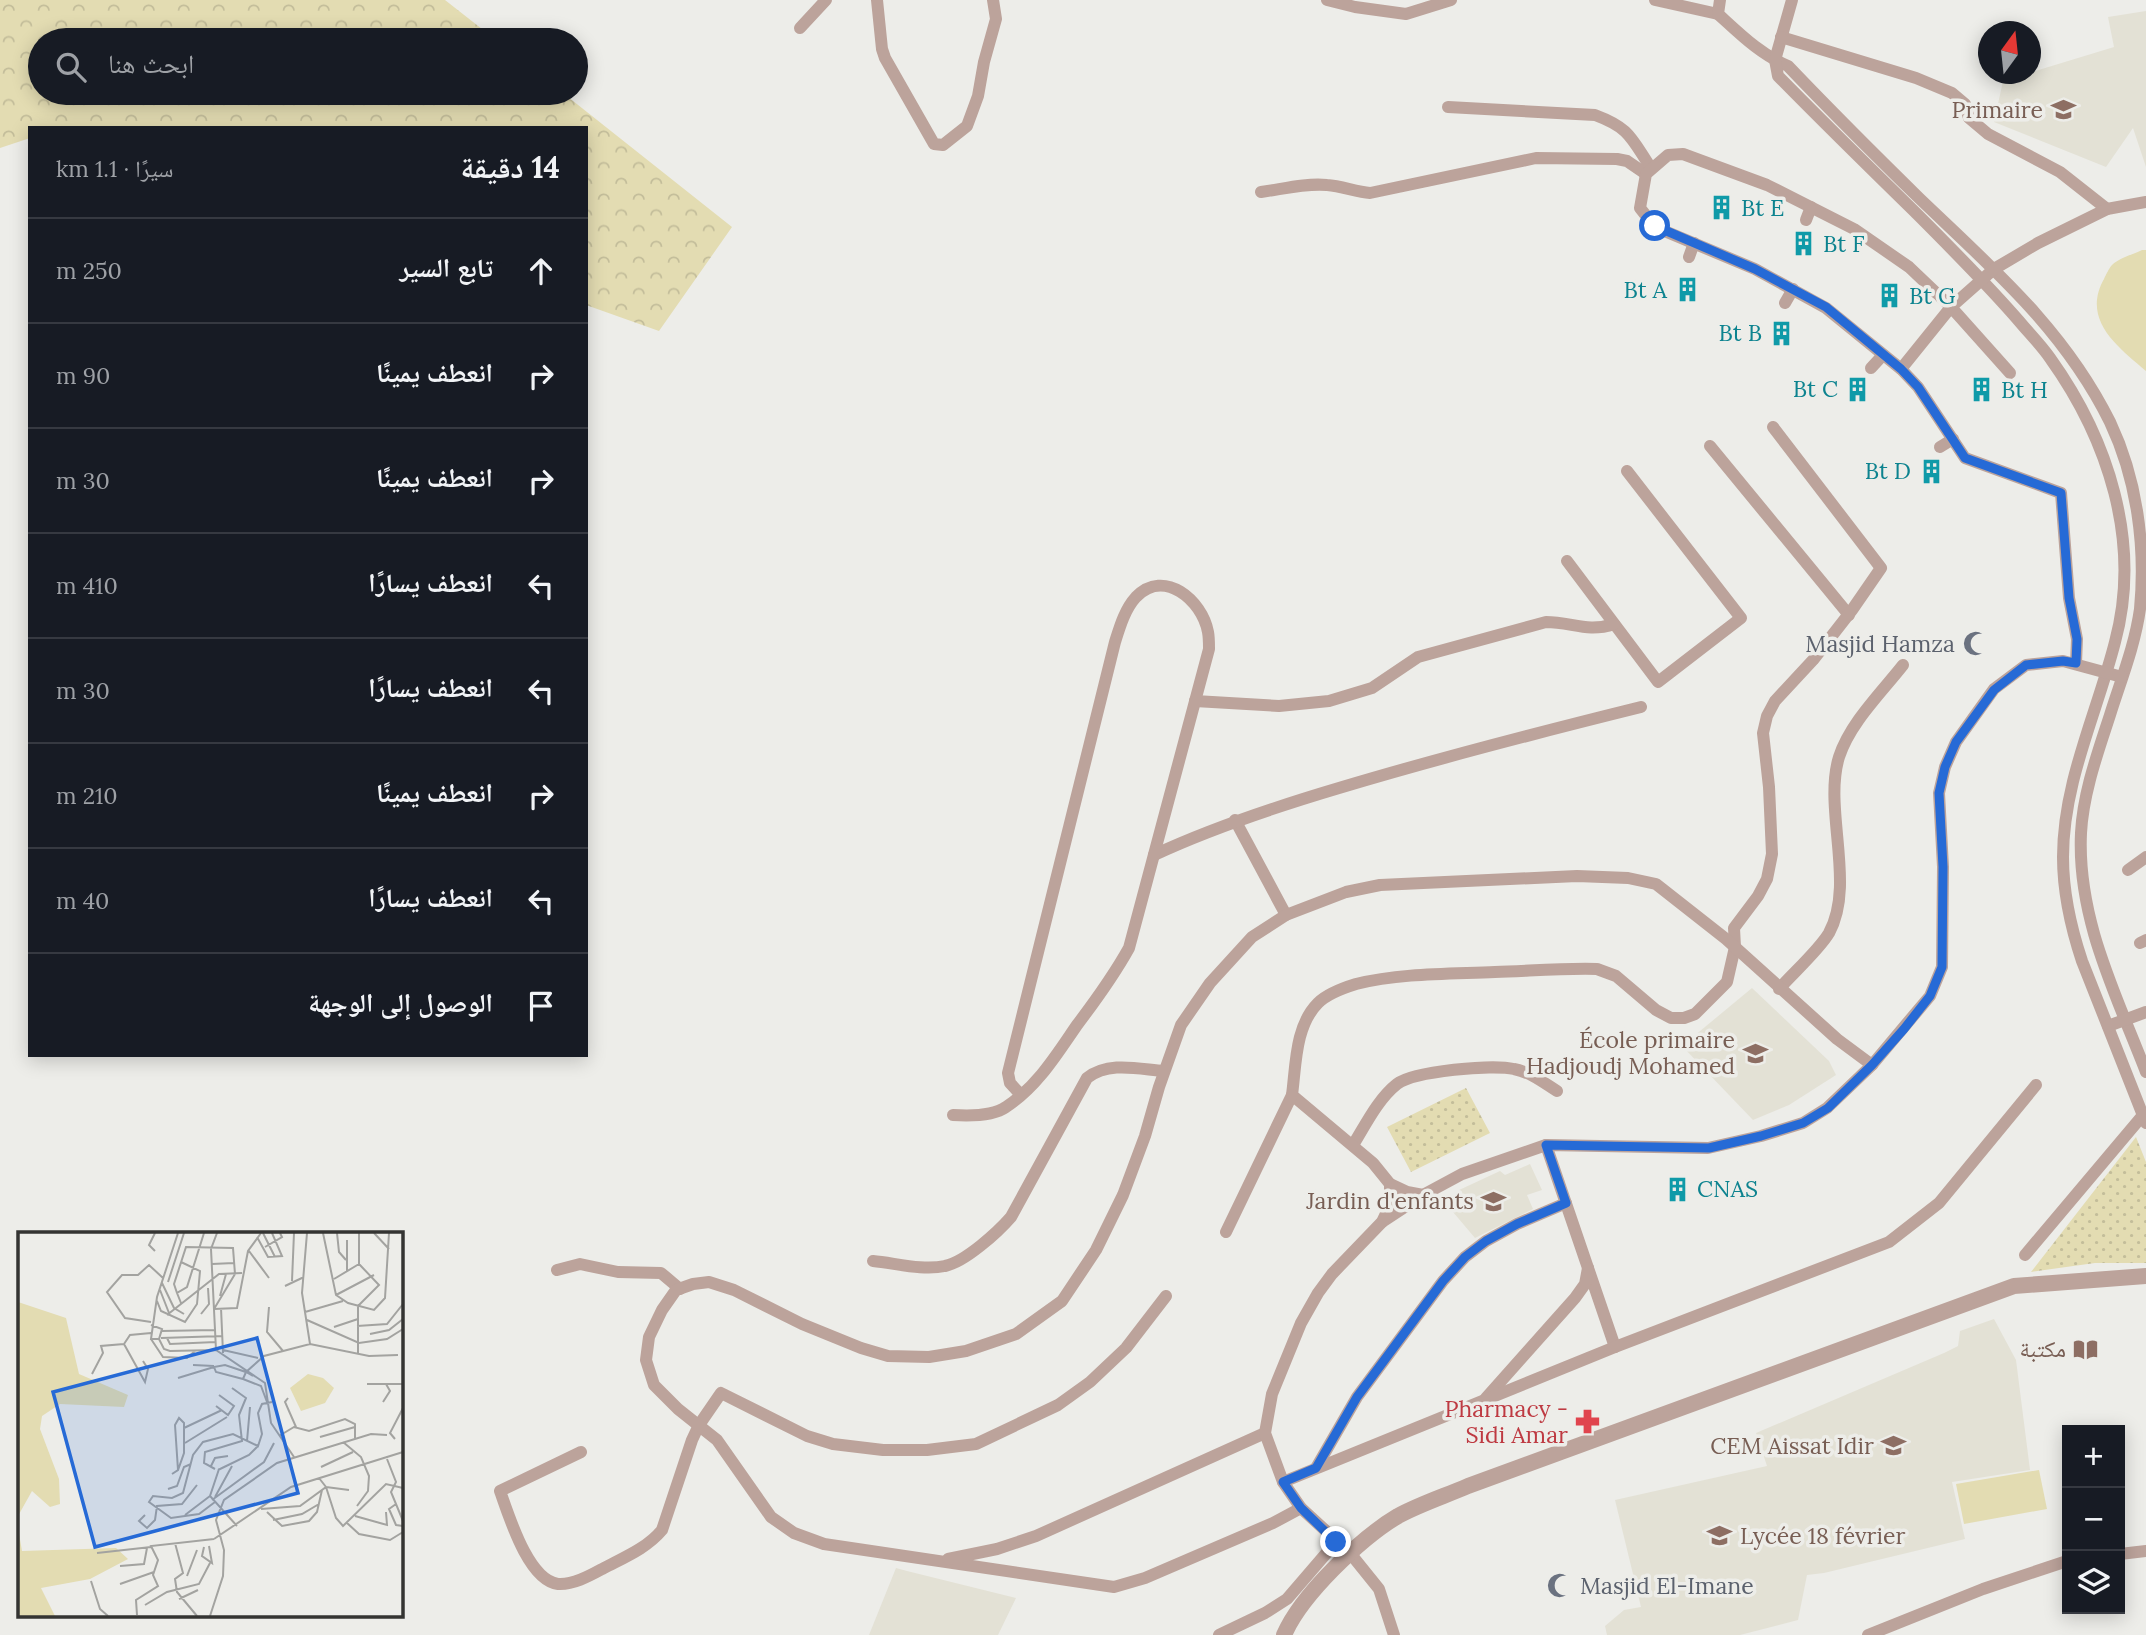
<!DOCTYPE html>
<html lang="ar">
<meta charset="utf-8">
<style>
body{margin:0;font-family:Lora,"Noto Naskh Arabic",serif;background:#242831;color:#f1f3f6;direction:rtl}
.controls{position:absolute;right:21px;bottom:21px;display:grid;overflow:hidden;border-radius:0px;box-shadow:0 4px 18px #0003}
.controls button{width:63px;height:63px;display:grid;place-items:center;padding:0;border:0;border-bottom:2px solid #363941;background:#171b24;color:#f1f3f6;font:35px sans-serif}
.compass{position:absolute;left:1978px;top:21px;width:63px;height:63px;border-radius:50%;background:#171b24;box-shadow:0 4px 18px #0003;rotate:15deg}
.stop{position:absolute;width:21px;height:21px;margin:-16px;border:5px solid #266ad6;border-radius:50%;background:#fff}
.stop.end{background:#266ad6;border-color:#fff;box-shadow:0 2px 7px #0008}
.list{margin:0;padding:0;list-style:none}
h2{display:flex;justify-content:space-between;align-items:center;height:91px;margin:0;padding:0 28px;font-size:30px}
h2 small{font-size:23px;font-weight:400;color:#9ea1a6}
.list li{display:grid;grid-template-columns:46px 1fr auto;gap:21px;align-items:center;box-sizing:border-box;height:105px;padding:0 28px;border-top:2px solid #363941}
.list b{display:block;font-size:26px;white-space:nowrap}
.list em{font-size:23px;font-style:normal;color:#9ea1a6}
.icon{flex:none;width:38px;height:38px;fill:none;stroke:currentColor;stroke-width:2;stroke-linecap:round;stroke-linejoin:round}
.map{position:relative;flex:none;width:2146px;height:1635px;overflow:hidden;direction:ltr}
.search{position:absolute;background:#171b24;box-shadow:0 4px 18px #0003;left:28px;top:28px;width:560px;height:77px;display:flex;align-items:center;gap:18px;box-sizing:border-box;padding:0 24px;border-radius:38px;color:#9ea1a6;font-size:26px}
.panel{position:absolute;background:#171b24;box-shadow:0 4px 18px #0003;left:28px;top:126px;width:560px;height:931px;border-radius:0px;direction:rtl}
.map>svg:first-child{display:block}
.built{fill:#e3e1d5}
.grass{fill:url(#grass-dots)}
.forest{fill:url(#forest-crowns)}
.pitch{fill:#e3dcb2}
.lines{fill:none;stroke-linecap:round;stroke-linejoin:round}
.minor{stroke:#bca39b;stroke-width:12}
.tertiary{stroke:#bca39b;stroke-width:16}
.route{stroke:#266ad6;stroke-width:9}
.labels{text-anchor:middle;stroke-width:7;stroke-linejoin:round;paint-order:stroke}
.education-label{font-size:23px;fill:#785e54;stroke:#edede9;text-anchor:end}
.culture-label{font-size:23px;fill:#0d838f;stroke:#edede9;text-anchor:start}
.worship-label{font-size:23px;fill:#5b616d;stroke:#edede9;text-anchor:end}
.health-label{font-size:23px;fill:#be3a42;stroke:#edede9;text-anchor:end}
.inset-road{fill:none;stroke:#a3a3a0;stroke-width:2}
.view{fill:#266ad6;fill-opacity:0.15;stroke:#266ad6;stroke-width:3.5}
.inset-edge{fill:none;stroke:#343432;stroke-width:3.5}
</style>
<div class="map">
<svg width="2146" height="1635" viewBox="0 0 2146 1635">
<defs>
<pattern id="grass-dots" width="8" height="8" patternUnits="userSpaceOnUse" patternTransform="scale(1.75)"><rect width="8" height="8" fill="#e3dcb2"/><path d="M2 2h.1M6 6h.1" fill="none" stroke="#c3bd9a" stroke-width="1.8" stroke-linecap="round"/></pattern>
<pattern id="forest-crowns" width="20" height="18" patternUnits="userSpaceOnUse" patternTransform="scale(1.75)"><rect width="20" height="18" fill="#e3dcb2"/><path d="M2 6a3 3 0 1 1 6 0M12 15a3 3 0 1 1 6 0" fill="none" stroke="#c3bd9a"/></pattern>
</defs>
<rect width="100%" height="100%" fill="#edede9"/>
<g class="built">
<path d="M2146,11V167L2133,128L2106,167L1994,122L2003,81L2114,47L2108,17Z"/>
<path d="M1752,988L1829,1061L1836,1075L1789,1105L1753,1120L1682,1046Z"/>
<path d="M1530,1164L1542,1190L1527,1195L1533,1209L1475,1238L1453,1212L1460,1206L1457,1191L1500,1171L1505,1175Z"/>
<path d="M1994,1319L2016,1360L2030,1470L1952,1482L1965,1539L1824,1573L1807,1575L1798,1620L1740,1635H1607L1605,1626L1624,1610L1641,1607L1615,1500L1767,1466L1756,1433L1944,1353L1958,1346L1960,1331Z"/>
<path d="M896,1568L907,1571L1016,1598L998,1635H869Z"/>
</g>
<g class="grass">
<path d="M1466,1088L1490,1133L1411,1172L1387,1127Z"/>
<path d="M2136,1137L2146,1162V1263H2095L2031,1272Z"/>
</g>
<path class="forest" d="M0,0H445L496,40H40V93H563L732,227L659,331L586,305V128H30V138L0,148Z"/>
<g class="pitch">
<path d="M2142,250H2146V371C2118,347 2081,320 2104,279C2106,275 2109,268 2112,265C2119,258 2134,254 2142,250Z"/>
<path d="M2039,1470L2047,1509L1964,1524L1956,1484Z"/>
</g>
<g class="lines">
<g class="minor">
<path d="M877,0L882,49L885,58L934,144L943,145L967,126L978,96L984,62L996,19L993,0"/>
<path d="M1327,0L1355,7L1406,14L1451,0"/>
<path d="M1655,0L1718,14"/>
<path d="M1720,0L1718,14C1740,34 1761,55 1788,66C1831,111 1875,155 1919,198C1992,268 2064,329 2110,422C2137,479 2146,546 2140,609C2135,645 2121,680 2110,715C2098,752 2083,793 2081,833C2077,919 2116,994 2146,1072"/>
<path d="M1792,0L1775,60L1778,76C1824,123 1870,168 1917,214C1952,249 1987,284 2019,321C2029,333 2041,345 2050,358C2108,439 2142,542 2115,642C2097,713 2063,782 2063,857C2063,893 2071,928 2082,961L2146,1123"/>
<path d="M800,28L826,0"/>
<path d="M1781,37L1916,78L1952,93L1965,104L1969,118L1988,134L2060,172L2107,209"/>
<path d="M1448,107L1595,115C1630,128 1631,138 1651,168"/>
<path d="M1261,192C1283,189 1305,183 1327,185C1342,186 1356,192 1370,193L1536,158L1617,159L1627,161L1646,174"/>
<path d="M1806,220L1811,207"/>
<path d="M1689,257L1694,243"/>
<path d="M1785,303L1793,289"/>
<path d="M1871,368L1883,355"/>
<path d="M1901,369L1918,387L1965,458L2061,493L2069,598L2077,639L2076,663"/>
<path d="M2010,373L1951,307L1901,369L1826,308L1755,269L1655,227L1640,208L1646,174L1668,155L1683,154L1767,185L1854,229L1909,267L1951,307L1994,269L2038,243L2107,209L2146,202"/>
<path d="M1710,446L1849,615"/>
<path d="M1940,447L1953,439"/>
<path d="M1567,561L1658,682L1741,618L1627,471"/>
<path d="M1195,701L1279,706L1329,701L1372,688L1418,657L1546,622C1572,622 1587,633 1614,624"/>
<path d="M1235,820L1286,915"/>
<path d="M1154,855C1214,827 1275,807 1339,788C1439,758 1540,732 1641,707"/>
<path d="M2128,870L2146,857"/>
<path d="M2140,943L2146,940"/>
<path d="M1779,989C1793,973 1819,950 1829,933C1856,884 1823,809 1839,757C1850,723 1881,693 1903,665"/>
<path d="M2108,1026L2146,1012"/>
<path d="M953,1115C969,1116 993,1116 1006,1107C1037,1087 1057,1054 1077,1025C1096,1000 1114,975 1129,948L1209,649C1209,643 1209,637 1208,632C1202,600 1164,568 1136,597C1125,609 1120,626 1115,642L1008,1073L1010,1083L1021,1095"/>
<path d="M1353,1145C1366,1124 1378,1099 1397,1084C1414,1071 1493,1064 1514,1069C1530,1072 1543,1082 1557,1091"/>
<path d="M1546,1145L1615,1347"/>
<path d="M1390,1184L1373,1163L1292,1095C1296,1065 1295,1026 1318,1003C1327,994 1343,988 1356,984C1400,973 1450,974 1495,972C1529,971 1563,968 1597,969L1616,976L1656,1010L1671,1018H1684L1695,1014L1727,982L1735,947L1734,928L1758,896L1767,879L1772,854L1769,787L1763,733L1767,716L1775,701L1813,660L1852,610L1881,568L1773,427"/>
<path d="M1382,1222L1423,1195L1462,1174L1546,1145L1708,1148L1761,1136L1803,1123L1827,1108L1872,1065"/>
<path d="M1226,1232L1292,1095"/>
<path d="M2025,1255L2143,1115"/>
<path d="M873,1261C895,1263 923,1271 945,1266C965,1262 998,1232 1011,1217L1087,1078C1109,1061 1138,1069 1164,1071"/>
<path d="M557,1270L580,1264L618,1272L661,1273L680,1289"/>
<path d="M1486,1398L1575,1298L1585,1284L1588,1268"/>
<path d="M581,1452L500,1491C509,1516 528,1580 558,1584C574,1585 591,1575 604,1568C625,1557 647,1548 662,1530L692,1440L699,1425L721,1393L807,1436L833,1444L883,1450H927L976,1444L1058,1405L1090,1382L1126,1348L1166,1296"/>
<path d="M1316,1468L1357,1397L1443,1281L1465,1257L1486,1241L1517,1224L1566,1203"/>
<path d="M1283,1482L1615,1347L1889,1242L1939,1203L2036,1085"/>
<path d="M1301,1508L1273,1523L1145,1578L1114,1587L824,1544L794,1533L771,1517L717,1440L678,1409L654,1385L646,1360L649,1337L662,1310L676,1290L693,1284L709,1282L734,1290L802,1324L861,1348L888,1356L929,1357L966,1351L1016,1334L1062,1301L1096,1250L1123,1195L1145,1136L1159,1087L1181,1025L1210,983L1252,937L1286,915L1346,892L1380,885L1577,876L1628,878L1656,884L1726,939L1837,1039L1872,1065L1930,996L1942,967L1943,867L1939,793L1945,767L1956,742L1994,689L2026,665L2063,661L2122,677"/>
<path d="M2120,1554L2146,1551"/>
<path d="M948,1559L997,1549L1036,1536L1265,1433"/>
<path d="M1219,1635L1265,1613L1287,1599L1336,1542"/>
<path d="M1394,1635L1379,1589L1350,1553L1301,1508L1283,1482L1265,1433L1272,1394L1301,1323L1318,1293L1332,1274L1382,1222L1390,1205V1184L1407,1192L1423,1195"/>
<path d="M1868,1635L1983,1589L2067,1561"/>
</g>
<path class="tertiary" d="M1284,1635C1301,1595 1361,1538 1398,1516C1420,1504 1445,1496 1468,1486L2014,1286L2146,1276"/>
</g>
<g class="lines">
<path class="route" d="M1336,1542L1301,1508L1283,1482L1316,1468L1357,1397L1443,1281L1465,1257L1486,1241L1517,1224L1566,1203L1546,1145L1709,1148L1761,1136L1803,1123L1828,1108L1872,1065L1904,1029L1930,996L1942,967L1943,867L1939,793L1945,767L1956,742L1994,690L2026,665L2063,661L2076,663L2077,639L2069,598L2061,493L1965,458L1918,387L1901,369L1826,307L1755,269L1655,226"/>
</g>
<defs>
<symbol id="school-bare" viewBox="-9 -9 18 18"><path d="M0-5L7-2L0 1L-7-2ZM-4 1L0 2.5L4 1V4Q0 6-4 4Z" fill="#8d6e63" stroke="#edede9" stroke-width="2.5" paint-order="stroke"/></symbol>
<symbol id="building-bare" viewBox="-9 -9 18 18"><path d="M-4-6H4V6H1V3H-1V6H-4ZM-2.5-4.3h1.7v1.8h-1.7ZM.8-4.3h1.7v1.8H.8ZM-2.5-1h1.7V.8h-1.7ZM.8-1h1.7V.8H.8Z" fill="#0f9aa8" stroke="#edede9" stroke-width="2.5" paint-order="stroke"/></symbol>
<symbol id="mosque-bare" viewBox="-9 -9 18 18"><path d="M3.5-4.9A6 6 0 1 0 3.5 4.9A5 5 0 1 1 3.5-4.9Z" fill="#6b7280" stroke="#edede9" stroke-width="2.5" paint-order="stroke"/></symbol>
<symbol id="library-bare" viewBox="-9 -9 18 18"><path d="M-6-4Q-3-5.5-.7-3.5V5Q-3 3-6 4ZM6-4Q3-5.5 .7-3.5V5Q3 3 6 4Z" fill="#8d6e63" stroke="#edede9" stroke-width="2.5" paint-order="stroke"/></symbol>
<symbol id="pharmacy-bare" viewBox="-9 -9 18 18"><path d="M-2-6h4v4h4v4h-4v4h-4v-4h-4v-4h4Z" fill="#e0444e" stroke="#edede9" stroke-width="2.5" paint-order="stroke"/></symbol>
</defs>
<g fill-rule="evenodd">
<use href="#school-bare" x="2046" y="92" width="35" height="35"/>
<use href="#building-bare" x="1704" y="190" width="35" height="35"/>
<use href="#building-bare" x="1786" y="226" width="35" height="35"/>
<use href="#building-bare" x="1670" y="272" width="35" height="35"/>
<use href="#building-bare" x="1872" y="278" width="35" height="35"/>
<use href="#building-bare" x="1764" y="316" width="35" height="35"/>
<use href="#building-bare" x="1840" y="372" width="35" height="35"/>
<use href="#building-bare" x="1964" y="372" width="35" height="35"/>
<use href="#building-bare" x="1914" y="454" width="35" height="35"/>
<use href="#mosque-bare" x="1958" y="626" width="35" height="35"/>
<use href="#school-bare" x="1738" y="1036" width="35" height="35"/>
<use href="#building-bare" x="1660" y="1172" width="35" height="35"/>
<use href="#school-bare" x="1476" y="1184" width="35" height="35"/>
<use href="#library-bare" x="2068" y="1332" width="35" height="35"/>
<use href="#pharmacy-bare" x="1570" y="1404" width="35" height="35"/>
<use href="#school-bare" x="1876" y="1428" width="35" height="35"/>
<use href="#school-bare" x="1702" y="1518" width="35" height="35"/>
<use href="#mosque-bare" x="1542" y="1568" width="35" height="35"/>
</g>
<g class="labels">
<g class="education-label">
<text x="2043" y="118">Primaire</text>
<text x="1735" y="1048">École primaire<tspan x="1735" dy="26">Hadjoudj Mohamed</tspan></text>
<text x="1474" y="1209">Jardin d'enfants</text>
<text x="2066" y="1357">مكتبة</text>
<text x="1874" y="1454">CEM Aissat Idir</text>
<text x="1740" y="1544" text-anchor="start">Lycée 18 février</text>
</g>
<g class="culture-label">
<text x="1741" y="216">Bt E</text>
<text x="1823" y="252">Bt F</text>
<text x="1667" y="298" text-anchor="end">Bt A</text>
<text x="1909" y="304">Bt G</text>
<text x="1762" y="341" text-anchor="end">Bt B</text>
<text x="1838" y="397" text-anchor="end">Bt C</text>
<text x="2001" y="398">Bt H</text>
<text x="1911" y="479" text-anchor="end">Bt D</text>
<text x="1697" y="1197">CNAS</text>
</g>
<g class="worship-label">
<text x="1955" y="652">Masjid Hamza</text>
<text x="1580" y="1594" text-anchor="start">Masjid El-Imane</text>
</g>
<g class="health-label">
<text x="1568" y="1417">Pharmacy -<tspan x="1568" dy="26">Sidi Amar</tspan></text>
</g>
</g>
<g transform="translate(18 1232)">
<rect width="385" height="385" fill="#edede9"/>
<path d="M290,142L305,146L316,156L307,171L283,179L272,156Z" fill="#e3dcb2"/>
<path d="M0,70L48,86L61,142L110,163L106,175L42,172L24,184L22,197L41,247L42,272L32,275L14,259L0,284ZM0,296L4,319L98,316L110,327L72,347L23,356L37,384H0Z" fill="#e3dcb2"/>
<path class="inset-road" d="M160,1L139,65L133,107H141L146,117L152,119L198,118M199,1L193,17L198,118L247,151L253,191L276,225M245,1L257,25M289,1L284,61L292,112M305,1L318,63L330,71L356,78L367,66L371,1M319,1L321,20L328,28M356,1L371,17M239,5L250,25L264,24L254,1M247,15L264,5L262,1M137,19L131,13L137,1M231,19L251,46M194,32L216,31M341,32V1M329,40V8M316,47L341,32M274,49L276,1M150,50L166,1M144,51L156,76L166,82M267,54L286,45M142,58L151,81M159,61L156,52L168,15L215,16L217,42L196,77M318,63L356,43M202,64L208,42M139,69L143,79L167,90L179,72L182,39L163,30M163,71L159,61L169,55L186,1M340,74L361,53L341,32M340,74V122M251,75L249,100L265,119M203,76L205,121M196,77L219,76L230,19L243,1M287,80L325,69M183,82L191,72L190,56M149,83L201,42L224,41M289,88L341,111L369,107L385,97M133,90L107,86L89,60L104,43H120L131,33L145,46M133,93L144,97L141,107M339,94L369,92L385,72M316,95L340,87M144,99L197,98M352,102L371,98L385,87M143,106L205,104M149,106L152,112L198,110M133,107L145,125L169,126L177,119M205,118L240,126M125,129L130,137L127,150L106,112L112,103L133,101M175,133L196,134M74,142L85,121L83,114L106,112M235,144L228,140L225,147L198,140L196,135L207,133L228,140L246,124L292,112L351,124L380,123M160,146L196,135M225,147L243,154L249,170M349,152H385M270,166L267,170L278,195M365,170L372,159L368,152M198,174L210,183L216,174L201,163M166,196L204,178M261,204L276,195L291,199L327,187L337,192V206M302,205L337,195M377,207L372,201L385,176M229,209L232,175M325,210L343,225L351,244L350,259L339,274M167,211L209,185M369,227L378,250L373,260L385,289M193,234L197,226L210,224M303,235L335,220M197,237L186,231L187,220L224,209L221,183L228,166L214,156M201,237L192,264L219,294M200,238L231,223L240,214M154,242L160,238L166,221V191L161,186L157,193L160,238M308,255L318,286L325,294L368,252L385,256M308,255L331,258M150,257L159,254L166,235L173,232M197,265L214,234M194,268L246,230L256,211M197,270L181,282L153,286L131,270L135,264L154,266L165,261L175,223L185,210L215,202L240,214L244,202L240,181L244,172L254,170M378,272L371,277L378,293L385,294M243,277L282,274L308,255L301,246M249,280L264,294L291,289L299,280L304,258M127,283L121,289L129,296L137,288L139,274L164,272L179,253M167,283L192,264M337,284L369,293L368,280M255,288L284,282L301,272M329,291L341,302L372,308L385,300M196,307L273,255L385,220M157,311L165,341L157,347L159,360L179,384M186,315L184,324L194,331L191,314M79,321L133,315M102,334L126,332L129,316M169,344L179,318M73,349L82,377L90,384M102,352L136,340M161,367L180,358M127,373L149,360L181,352L192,331M119,383L118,368L140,354L135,343L140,328L133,314L196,307M192,384L205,344L206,318L198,288L206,268L259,231L353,202L369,203"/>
<path class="view" d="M239,106L280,261L77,315L35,160Z"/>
<rect width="385" height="385" class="inset-edge"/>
</g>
</svg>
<div class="controls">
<button>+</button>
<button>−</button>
<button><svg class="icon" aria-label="layers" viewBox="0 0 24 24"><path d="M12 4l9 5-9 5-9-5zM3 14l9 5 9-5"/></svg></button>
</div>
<svg class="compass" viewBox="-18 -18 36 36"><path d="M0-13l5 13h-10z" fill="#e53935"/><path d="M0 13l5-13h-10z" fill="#9ea1a6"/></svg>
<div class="stop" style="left:1655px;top:226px"></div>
<div class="stop end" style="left:1336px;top:1542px"></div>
<div class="search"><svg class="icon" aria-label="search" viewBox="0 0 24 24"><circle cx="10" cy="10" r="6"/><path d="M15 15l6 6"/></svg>ابحث هنا</div>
<section class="panel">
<h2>14 دقيقة<small>سيرًا · 1.1 km</small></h2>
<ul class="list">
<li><svg class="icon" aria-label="ahead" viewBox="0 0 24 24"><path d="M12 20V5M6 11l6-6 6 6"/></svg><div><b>تابع السير</b></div><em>250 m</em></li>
<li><svg class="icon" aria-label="right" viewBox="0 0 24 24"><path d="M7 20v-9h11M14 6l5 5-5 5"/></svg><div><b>انعطف يمينًا</b></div><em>90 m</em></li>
<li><svg class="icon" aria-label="right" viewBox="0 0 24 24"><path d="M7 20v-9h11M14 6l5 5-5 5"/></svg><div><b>انعطف يمينًا</b></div><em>30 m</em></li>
<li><svg class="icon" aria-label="left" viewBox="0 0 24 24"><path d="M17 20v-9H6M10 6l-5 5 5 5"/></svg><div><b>انعطف يسارًا</b></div><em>410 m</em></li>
<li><svg class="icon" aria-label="left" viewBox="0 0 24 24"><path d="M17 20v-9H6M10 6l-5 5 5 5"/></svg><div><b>انعطف يسارًا</b></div><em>30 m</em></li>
<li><svg class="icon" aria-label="right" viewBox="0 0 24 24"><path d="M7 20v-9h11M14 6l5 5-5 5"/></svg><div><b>انعطف يمينًا</b></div><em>210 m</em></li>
<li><svg class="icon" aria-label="left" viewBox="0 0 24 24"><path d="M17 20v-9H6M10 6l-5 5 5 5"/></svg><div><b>انعطف يسارًا</b></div><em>40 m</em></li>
<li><svg class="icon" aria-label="arrive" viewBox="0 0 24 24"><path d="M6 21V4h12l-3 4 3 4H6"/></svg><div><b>الوصول إلى الوجهة</b></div></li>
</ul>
</section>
</div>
